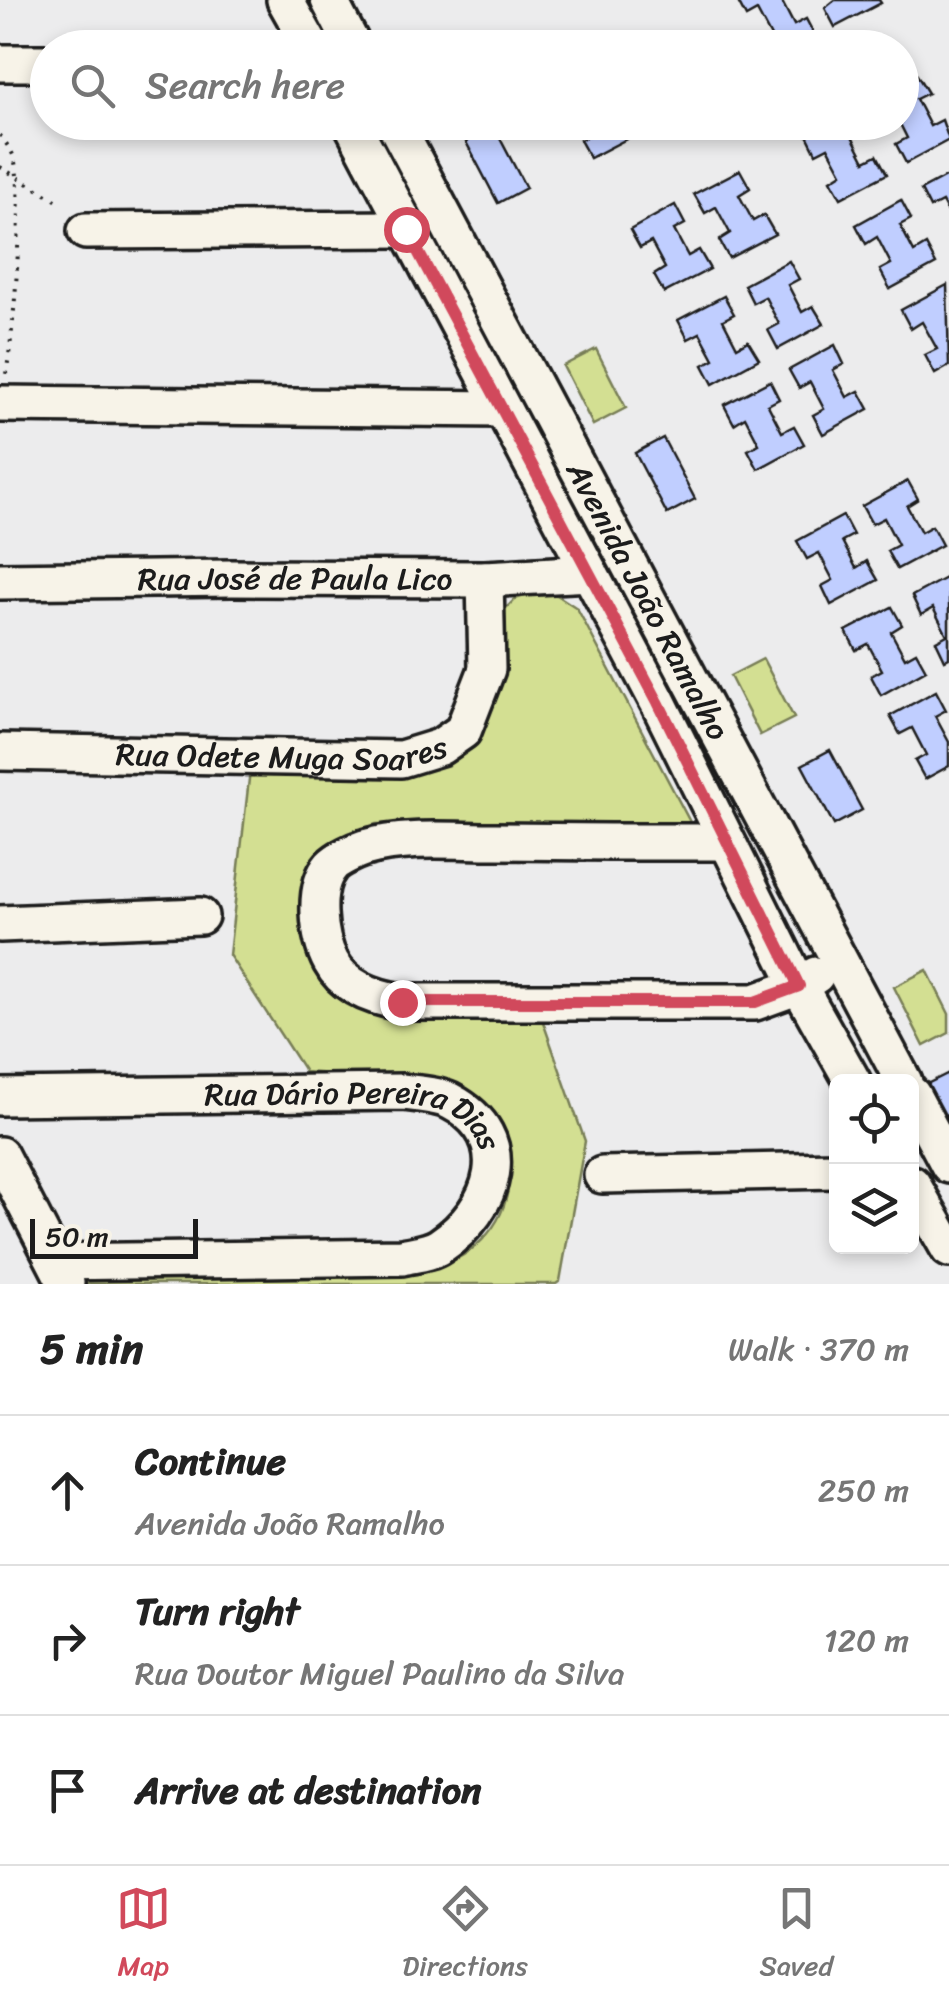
<!DOCTYPE html>
<meta charset="utf-8">
<style>
body{margin:0;font-family:Sriracha,sans-serif;background:#f2f2f2;color:#222}
.controls{position:absolute;right:30px;bottom:30px;display:grid;overflow:hidden;border-radius:15px;box-shadow:0 5px 15px #0003}
.controls button{width:90px;height:90px;display:grid;place-items:center;padding:0;border:0;border-bottom:2px solid #e0e0e0;background:#fff;color:#222;font:50px sans-serif}
.scale{position:absolute;left:30px;bottom:25px;width:168px;box-sizing:border-box;padding-left:10px;border:5px solid #1c1c1c;border-top:0;font-size:28px;line-height:35px;white-space:nowrap;color:#1c1c1c;-webkit-text-stroke:8px #f7f3e8;paint-order:stroke}
.stop{position:absolute;width:30px;height:30px;margin:-22px;border:8px solid #d1495b;border-radius:50%;background:#fff}
.stop.end{background:#d1495b;border-color:#fff;box-shadow:0 2px 10px #0008}
.list{margin:0;padding:0;list-style:none}
h2{display:flex;justify-content:space-between;align-items:center;height:130px;margin:0;padding:0 40px;font-size:42px}
h2 small{font-size:32px;font-weight:400;color:#767676}
.list li{display:grid;grid-template-columns:65px 1fr auto;gap:30px;align-items:center;box-sizing:border-box;height:150px;padding:0 40px;border-top:2px solid #e0e0e0}
.list b{display:block;font-size:38px;white-space:nowrap}
.list p{margin:0;font-size:32px;white-space:nowrap;color:#767676}
.list em{font-size:32px;font-style:normal;color:#767676}
.icon{flex:none;width:55px;height:55px;fill:none;stroke:currentColor;stroke-width:2;stroke-linecap:round;stroke-linejoin:round}
.map{position:relative;flex:none;width:949px;height:1284px;overflow:hidden}
.search{position:absolute;background:#fff;box-shadow:0 5px 15px #0003;left:30px;right:30px;top:30px;height:110px;display:flex;align-items:center;gap:25px;box-sizing:border-box;padding:0 35px;border-radius:55px;color:#767676;font-size:38px}
.sheet{height:580px;background:#fff}
nav{display:flex;justify-content:space-around;align-items:center;box-sizing:border-box;height:140px;border-top:2px solid #e0e0e0;background:#fff;font-size:28px;color:#767676}
nav a{display:grid;justify-items:center;gap:5px}
nav .on{color:#d1495b}
.map>svg:first-child{display:block}
.green{fill:#d3df92;stroke:#787e57;stroke-width:2.5}
.building{fill:#c0ceff;stroke:#1c1c1c;stroke-width:2.5}
.lines{fill:none;stroke-linecap:round;stroke-linejoin:round}
.minor-casing{stroke:#1c1c1c;stroke-width:42}
.path{stroke:#1c1c1c;stroke-width:4;stroke-dasharray:2.5 8;stroke-linecap:butt}
.minor{stroke:#f7f3e8;stroke-width:35}
.route{stroke:#d1495b;stroke-width:12}
.labels{text-anchor:middle;stroke-width:9;stroke-linejoin:round;paint-order:stroke}
.street-label{font-size:32px;fill:#1c1c1c;stroke:#f7f3e8}
</style>
<div class="map">
<svg width="949" height="1284" viewBox="0 0 949 1284">
<rect width="100%" height="100%" fill="#ececed"/>
<filter id="ink" filterUnits="userSpaceOnUse"><feTurbulence type="fractalNoise" baseFrequency=".01" numOctaves="2"/><feDisplacementMap in="SourceGraphic" scale="20" xChannelSelector="R" yChannelSelector="G"/><feConvolveMatrix kernelMatrix="1 2 1 2 8 2 1 2 1" color-interpolation-filters="sRGB"/></filter>
<g filter="url(#ink)">
<g class="green">
<path d="M596,349L626,408L593,425L563,366Z"/>
<path d="M534,593L557,595L577,608L691,824H376L357,831L343,841L318,965L542,1019L585,1141L560,1281L556,1284H80L76,1274L424,1271C469,1260 505,1230 509,1181C509,1174 510,1163 508,1157C501,1142 461,1099 448,1083L305,1072L229,955L250,770L413,768L484,725L490,710L501,613L515,599Z"/>
<path d="M763,659L794,718L760,735L730,676Z"/>
<path d="M927,970L949,1014V1033L924,1046L894,987Z"/>
</g>
<g class="building">
<path d="M737,0H781L794,25L806,19L816,38L797,48H762L760,44L771,37L757,11L746,17Z"/>
<path d="M835,0H879L881,3L835,27L825,8Z"/>
<path d="M667,35L674,48H643Z"/>
<path d="M917,75L928,93L916,99L930,126L942,120L949,140L906,163L896,144L907,138L899,122H902V83Z"/>
<path d="M586,122H630L636,134L590,158L580,140L592,134Z"/>
<path d="M829,122H859L863,128L851,134L865,161L877,155L887,174L841,198L831,180L842,173L828,147L816,153L807,135Z"/>
<path d="M494,127L526,188L498,203L466,142Z"/>
<path d="M740,170L750,188L739,195L753,221L764,215L775,234L729,258L719,240L730,233L716,207L705,213L694,194Z"/>
<path d="M949,175V215L942,202L930,208L921,190Z"/>
<path d="M901,200L911,219L900,225L914,252L926,245L936,264L890,289L880,270L891,264L877,237L866,244L856,225Z"/>
<path d="M675,205L685,224L674,230L688,256L699,250L710,269L664,293L654,275L665,268L651,242L640,248L630,230Z"/>
<path d="M789,261L799,279L788,285L802,312L813,306L824,324L778,349L768,330L779,324L765,297L753,303L744,285Z"/>
<path d="M947,285L949,366L935,374L925,355L937,349L922,322L911,329L901,310Z"/>
<path d="M724,296L734,314L723,320L737,347L748,341L759,359L713,384L703,365L714,359L700,333L688,339L678,320Z"/>
<path d="M835,345L844,364L833,370L847,397L859,391L869,409L823,434L813,415L824,409L810,382L799,388L789,370Z"/>
<path d="M770,381L779,399L768,405L782,432L794,426L804,444L758,469L748,450L759,444L745,417L734,424L724,405Z"/>
<path d="M663,438L695,499L667,514L635,453Z"/>
<path d="M908,481L918,499L907,506L921,532L932,526L942,545L897,569L887,551L898,545L884,518L872,524L862,506Z"/>
<path d="M843,516L853,535L842,541L856,568L867,561L878,580L831,605L822,586L833,580L819,553L807,559L797,541Z"/>
<path d="M949,576V658L945,660L936,641L947,635L933,608L921,615L912,596Z"/>
<path d="M892,607L902,625L891,632L905,658L916,652L926,670L881,695L871,676L882,670L868,644L856,650L846,631Z"/>
<path d="M936,691L946,710L935,716L949,742V766L925,779L915,761L926,755L912,728L900,734L890,716Z"/>
<path d="M830,750L862,810L834,825L802,765Z"/>
<path d="M949,1073V1113L942,1117L925,1085Z"/>
</g>
<g class="lines">
<defs>
<g id="minor">
<path d="M285,0L312,48"/>
<path d="M329,0L354,48"/>
<path d="M0,63H48"/>
<path d="M351,122L658,702L799,986L853,1082"/>
<path id="s1" d="M394,122L904,1082"/>
<path d="M86,231L406,229"/>
<path d="M0,404L501,409"/>
<path id="s2" d="M0,581L232,578L485,579L590,573"/>
<path id="s3" d="M0,752L401,759L440,747L463,731L487,669L485,579"/>
<path d="M725,842C648,842 572,842 495,841C453,841 405,836 364,848C355,851 337,859 331,866C312,888 318,938 331,962C345,988 375,998 402,1002H755L799,986L816,975"/>
<path d="M0,924L200,916"/>
<path d="M912,1095L949,1165"/>
<path id="s4" d="M0,1097L403,1092C418,1094 437,1095 450,1101C519,1137 495,1209 440,1246C430,1253 414,1254 402,1257L56,1262"/>
<path d="M0,1155L66,1283"/>
<path d="M602,1175L836,1170"/>
<path d="M912,1184L949,1249"/>
</g>
</defs>
<use href="#minor" class="minor-casing"/>
<g class="path">
<path d="M0,135C4,141 10,148 13,155C26,192 14,332 6,374"/>
<path d="M0,167L61,203"/>
</g>
<use href="#minor" class="minor"/>
</g>
</g>
<g class="lines" filter="url(#ink)">
<path class="route" d="M402,1002H755L799,986L658,702L406,229"/>
</g>
<g class="labels">
<g class="street-label">
<text dy="11" stroke="none"><textPath href="#s2" startOffset="295">Rua José de Paula Lico</textPath></text>
<text dy="11" stroke="none"><textPath href="#s1" startOffset="542">Avenida João Ramalho</textPath></text>
<text dy="11" stroke="none"><textPath href="#s3" startOffset="282">Rua Odete Muga Soares</textPath></text>
<text dy="11" stroke="none"><textPath href="#s4" startOffset="360">Rua Dário Pereira Dias</textPath></text>
</g>
</g>
</svg>
<div class="controls">
<button><svg class="icon" aria-label="locate" viewBox="0 0 24 24"><circle cx="12" cy="12" r="6"/><path d="M12 2v4M12 18v4M2 12h4M18 12h4"/></svg></button>
<button><svg class="icon" aria-label="layers" viewBox="0 0 24 24"><path d="M12 4l9 5-9 5-9-5zM3 14l9 5 9-5"/></svg></button>
</div>
<div class="scale">50 m</div>
<div class="stop" style="left:406px;top:229px"></div>
<div class="stop end" style="left:402px;top:1002px"></div>
<div class="search"><svg class="icon" aria-label="search" viewBox="0 0 24 24"><circle cx="10" cy="10" r="6"/><path d="M15 15l6 6"/></svg>Search here</div>
</div>
<section class="sheet">
<h2>5 min<small>Walk · 370 m</small></h2>
<ul class="list">
<li><svg class="icon" aria-label="ahead" viewBox="0 0 24 24"><path d="M12 20V5M6 11l6-6 6 6"/></svg><div><b>Continue</b><p>Avenida João Ramalho</p></div><em>250 m</em></li>
<li><svg class="icon" aria-label="right" viewBox="0 0 24 24"><path d="M7 20v-9h11M14 6l5 5-5 5"/></svg><div><b>Turn right</b><p>Rua Doutor Miguel Paulino da Silva</p></div><em>120 m</em></li>
<li><svg class="icon" aria-label="arrive" viewBox="0 0 24 24"><path d="M6 21V4h12l-3 4 3 4H6"/></svg><div><b>Arrive at destination</b></div></li>
</ul>
</section>
<nav>
<a class="on"><svg class="icon" aria-label="map" viewBox="0 0 24 24"><path d="M3 6l6-2 6 2 6-2v14l-6 2-6-2-6 2zM9 4v14M15 6v14"/></svg>Map</a>
<a><svg class="icon" aria-label="directions" viewBox="0 0 24 24"><path d="M12 3l9 9-9 9-9-9zM9 14v-3h6M13 9l2 2-2 2"/></svg>Directions</a>
<a><svg class="icon" aria-label="saved" viewBox="0 0 24 24"><path d="M7 4h10v16l-5-4-5 4z"/></svg>Saved</a>
</nav>
